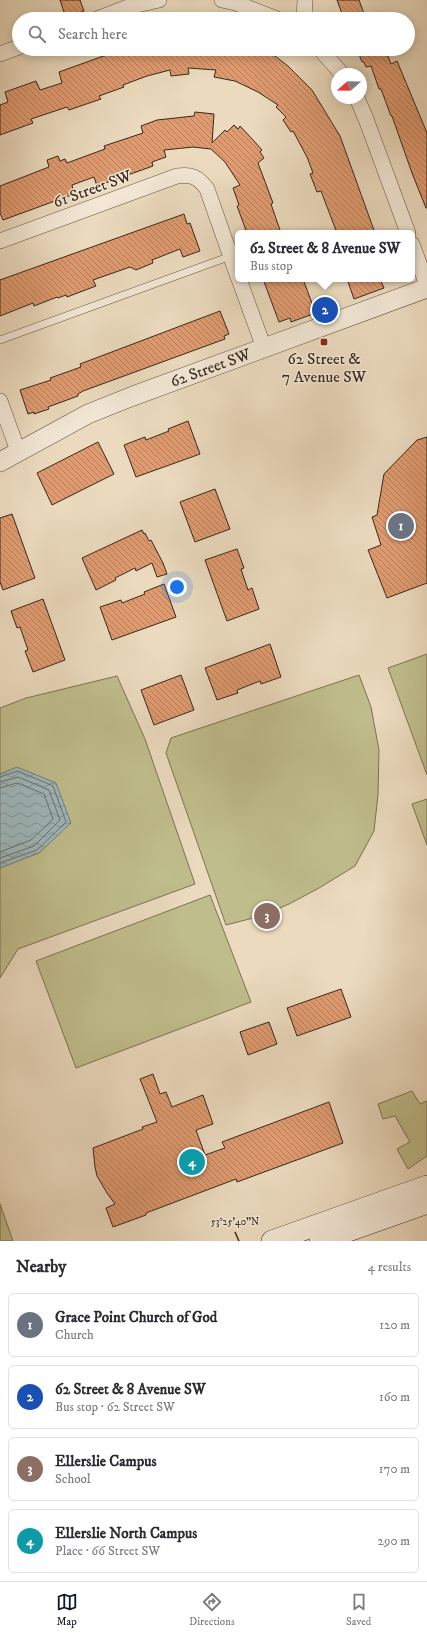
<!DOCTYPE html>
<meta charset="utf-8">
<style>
body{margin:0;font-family:"IM FELL DW Pica",serif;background:#f7f7f7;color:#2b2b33}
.compass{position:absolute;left:331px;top:68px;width:36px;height:36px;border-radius:50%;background:#fff;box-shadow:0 2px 10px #0003;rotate:250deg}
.you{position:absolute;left:177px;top:587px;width:14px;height:14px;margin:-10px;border:3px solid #fff;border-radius:50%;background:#1a73e8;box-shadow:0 0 0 6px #1a73e833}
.badge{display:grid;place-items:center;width:26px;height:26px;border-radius:50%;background:#111827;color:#fff;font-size:13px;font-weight:700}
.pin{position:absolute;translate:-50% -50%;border:2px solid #fff;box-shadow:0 1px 4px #0006}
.popup{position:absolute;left:235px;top:230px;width:180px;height:52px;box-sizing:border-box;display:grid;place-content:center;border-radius:6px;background:#fff;filter:drop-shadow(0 1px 3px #0005);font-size:13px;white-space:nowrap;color:#7c7c81}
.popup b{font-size:15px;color:#2b2b33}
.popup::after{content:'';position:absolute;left:50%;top:100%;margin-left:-8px;border:8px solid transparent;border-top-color:#fff}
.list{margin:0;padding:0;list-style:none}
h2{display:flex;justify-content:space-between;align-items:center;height:52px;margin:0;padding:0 16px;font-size:17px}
h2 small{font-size:13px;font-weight:400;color:#7c7c81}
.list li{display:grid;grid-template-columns:26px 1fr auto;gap:12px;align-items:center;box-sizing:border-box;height:64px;margin:0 8px 8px;padding:0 8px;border:1px solid #e1e1e2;border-radius:6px}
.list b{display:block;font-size:15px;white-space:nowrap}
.list p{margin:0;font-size:13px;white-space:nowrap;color:#7c7c81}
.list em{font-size:13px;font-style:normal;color:#7c7c81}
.icon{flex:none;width:22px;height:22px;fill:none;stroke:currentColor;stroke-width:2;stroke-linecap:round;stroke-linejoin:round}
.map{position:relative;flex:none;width:427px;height:1241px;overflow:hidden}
.search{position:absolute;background:#fff;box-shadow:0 2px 10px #0003;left:12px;right:12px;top:12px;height:44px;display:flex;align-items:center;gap:10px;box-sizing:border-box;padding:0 14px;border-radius:22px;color:#7c7c81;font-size:15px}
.sheet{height:340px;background:#fff}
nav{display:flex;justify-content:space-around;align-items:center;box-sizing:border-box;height:56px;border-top:1px solid #e1e1e2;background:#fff;font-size:11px;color:#7c7c81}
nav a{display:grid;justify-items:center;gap:2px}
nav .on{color:#111827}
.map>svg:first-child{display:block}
.park{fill:#c0bd8c;stroke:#7c7254}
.water{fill:url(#water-waves);stroke:#757e7d}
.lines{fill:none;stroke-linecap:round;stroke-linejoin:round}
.shore{stroke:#6a706c;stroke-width:1}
.building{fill:url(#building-back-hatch);stroke:#37281c}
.service-casing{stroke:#645444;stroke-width:8}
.minor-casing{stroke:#645444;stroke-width:16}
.tertiary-casing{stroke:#645444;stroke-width:20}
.secondary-casing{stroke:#37281c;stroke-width:22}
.service{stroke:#f2e7d5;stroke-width:7}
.minor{stroke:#f2e7d5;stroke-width:15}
.tertiary{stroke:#f2e7d5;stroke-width:19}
.secondary{stroke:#f2e7d5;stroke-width:21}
.ticks{fill:none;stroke:#37281c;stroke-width:1.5}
.poi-dot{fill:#8f2418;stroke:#f2e7d5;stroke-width:1.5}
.labels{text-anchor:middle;stroke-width:3;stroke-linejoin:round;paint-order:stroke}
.street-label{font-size:16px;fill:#37281c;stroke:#f2e7d5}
.poi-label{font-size:16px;fill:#37281c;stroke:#f2e7d5}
.ticks-label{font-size:10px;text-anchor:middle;fill:#37281c;stroke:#f2e7d5;stroke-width:3;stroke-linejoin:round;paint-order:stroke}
</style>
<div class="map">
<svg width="427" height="1241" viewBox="0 0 427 1241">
<defs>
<pattern id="water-waves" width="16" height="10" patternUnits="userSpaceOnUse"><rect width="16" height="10" fill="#9eb8bd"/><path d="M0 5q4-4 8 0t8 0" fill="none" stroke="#829699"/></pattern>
<pattern id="building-back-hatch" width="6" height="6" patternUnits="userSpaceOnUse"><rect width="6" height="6" fill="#e09b70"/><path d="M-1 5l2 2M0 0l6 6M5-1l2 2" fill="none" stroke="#b67e5b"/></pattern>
</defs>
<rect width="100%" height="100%" fill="#ebdabe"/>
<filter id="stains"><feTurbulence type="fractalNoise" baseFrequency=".005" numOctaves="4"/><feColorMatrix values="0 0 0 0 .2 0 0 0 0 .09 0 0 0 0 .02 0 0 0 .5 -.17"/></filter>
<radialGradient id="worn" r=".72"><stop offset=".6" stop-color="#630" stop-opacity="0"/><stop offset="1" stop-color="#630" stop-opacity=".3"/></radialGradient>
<g class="park">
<path d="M427,654V775L388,668Z"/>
<path d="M359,675L371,707L379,750L378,795L374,831L355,866L319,888L289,904L261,916L226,925L166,753L171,738Z"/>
<path d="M117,676L145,739L195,884L18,949L0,978V708L26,698Z"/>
<path d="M427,799V845L412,804Z"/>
<path d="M210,895L251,1002L76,1068L36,961Z"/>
<path d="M412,1091L420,1104L427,1101V1156L408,1169L397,1149L410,1142L395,1116L383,1119L378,1104Z"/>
<path d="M0,1204L13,1241H0Z"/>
</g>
<path class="water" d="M17,767L56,783L71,823L39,853L0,868V774Z"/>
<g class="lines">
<g class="shore">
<path d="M0,777L18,771L53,786L66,822L37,850L0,863"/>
<path d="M0,782L18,777L49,790L60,820L34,846L0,858"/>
<path d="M0,788L17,783L44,794L53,819L31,840L0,852"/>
</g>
</g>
<g class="building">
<path d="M60,0H80L84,11L66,18Z"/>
<path d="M337,0H359L366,19H344Z"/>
<path d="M123,49H258L275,56L288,66L312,90L340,136L375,233H337L321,191L317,192L310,174L313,173L307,157L293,131L291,132L283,120L286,117L276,107L278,105L258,92L235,81L214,77L216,70L188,68L189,74L171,76L170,70L147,76L123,85L124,87L99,96L101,99L69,110L67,107L31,119L33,123L0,135V105L8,102L5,92L36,81L40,90L62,83L59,72Z"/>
<path d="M357,49H385L391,64L397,61L427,133V208H426L412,173L392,116H391L381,89H379L371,66L366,67L364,62H362Z"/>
<path d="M195,112L214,114L212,143L225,130L227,132L234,125L238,129L240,126L254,141L262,150L260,152L264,158L258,163L273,203L271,204L281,233H247L237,206L239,205L233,188L240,185L225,162L211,149L193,147L164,150L166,157L152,162L153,166L97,186L94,177L72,185L74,194L3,220L0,213V186L49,167L47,160L58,156L60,161L65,159L67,163L105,149L104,146L143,133L141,126L157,120L194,116Z"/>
<path d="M184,214L187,224L190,223L200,251L183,257L180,249L152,260L153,263L136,270L130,267L93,280L96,286L67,297L66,295L58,298L57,297L34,306L33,303L0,316V280Z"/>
<path d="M263,279H303L313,306L310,307L313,314L291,322L290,318L279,322Z"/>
<path d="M347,279H380L384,288L354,299Z"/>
<path d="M220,311L229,334L224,336L225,339L83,391L78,394V396L48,407L49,409L34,414V412L28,414L20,390L51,380L50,378L81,367L80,364Z"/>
<path d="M188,421L200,454L136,477L124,445L145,437L146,440L169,431L168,429Z"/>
<path d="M427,437V583L387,598L368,550L381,545L372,517L377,515L384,474L417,440Z"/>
<path d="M98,442L114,474L52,505L37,473Z"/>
<path d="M215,489L230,529L195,542L180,502Z"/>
<path d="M12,514L35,578L3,590L0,582V518Z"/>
<path d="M142,530L144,534L145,533L149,541L151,540L163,563L167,574L157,577L152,563L136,571L135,568L115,578L116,580L96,590L82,558Z"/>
<path d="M237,549L244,568L241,569L248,590L252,588L259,609L227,621L205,560Z"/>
<path d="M164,584L176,617L112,640L100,607L121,600L122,603L145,594L144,592Z"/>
<path d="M43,599L65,660L33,672L25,651L28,650L20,627L17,628L11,611Z"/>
<path d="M270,644L281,677L261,684L260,681L237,690L238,693L217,700L205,668Z"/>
<path d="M181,675L194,710L154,725L141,690Z"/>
<path d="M341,989L351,1017L297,1036L287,1008Z"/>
<path d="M269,1022L277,1044L248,1055L240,1032Z"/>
<path d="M153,1074L160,1094L166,1092L172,1107L203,1095L213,1124L196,1130L205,1155L225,1148L222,1142L329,1102L343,1143L237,1182L236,1179L146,1213V1215L113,1227L106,1208L115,1204L107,1193L97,1176L95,1167L93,1148L143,1129L142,1127L157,1122L140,1079Z"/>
</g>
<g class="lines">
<defs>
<path id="service" d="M0,340L231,256"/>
<g id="minor">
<path d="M222,0L236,3L277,19"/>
<path d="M97,19L128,7L159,0"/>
<path d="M304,19L305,0"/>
<path d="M320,49L342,74"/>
<path d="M0,54L19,47"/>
<path d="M357,98L366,119L408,233"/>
<path d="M0,241L177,176C192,174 198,177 207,189L238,277"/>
<path d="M412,244L427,285"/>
<path d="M239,279L264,348"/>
<path d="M0,401L18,451"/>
</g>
<path id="tertiary" d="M0,462L88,414L133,396L427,288"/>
<g id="secondary">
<path d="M272,1241L427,1186"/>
<path d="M320,1241L427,1203"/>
</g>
</defs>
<use href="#service" class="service-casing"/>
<use href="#minor" class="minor-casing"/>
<use href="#tertiary" class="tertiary-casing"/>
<use href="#secondary" class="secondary-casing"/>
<use href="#service" class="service"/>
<use href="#minor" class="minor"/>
<use href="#tertiary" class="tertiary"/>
<use href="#secondary" class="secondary"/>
</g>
<path class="ticks" d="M235,1232L239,1241"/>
<rect class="poi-dot" x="320" y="338" width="8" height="8" rx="2"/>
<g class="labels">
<g class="street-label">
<text transform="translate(92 188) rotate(-20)" y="6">61 Street SW</text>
<text transform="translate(210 367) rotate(-20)" y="6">62 Street SW</text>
</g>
<g class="poi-label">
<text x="324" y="364">62 Street &amp;<tspan x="324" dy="18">7 Avenue SW</tspan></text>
</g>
</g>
<g class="ticks-label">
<text x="235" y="1225">53°25'40"N</text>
</g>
<rect width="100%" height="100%" filter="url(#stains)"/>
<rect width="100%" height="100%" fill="url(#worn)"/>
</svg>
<svg class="compass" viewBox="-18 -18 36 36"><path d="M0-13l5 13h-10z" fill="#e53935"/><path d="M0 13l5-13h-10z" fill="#7c7c81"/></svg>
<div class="you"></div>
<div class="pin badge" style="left:401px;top:526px;background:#6b7280">1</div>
<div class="pin badge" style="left:325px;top:310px;background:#1a4fb4">2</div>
<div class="popup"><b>62 Street &amp; 8 Avenue SW</b>Bus stop</div>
<div class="pin badge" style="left:267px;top:916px;background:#8d6e63">3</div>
<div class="pin badge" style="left:192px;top:1162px;background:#0f9aa8">4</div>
<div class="search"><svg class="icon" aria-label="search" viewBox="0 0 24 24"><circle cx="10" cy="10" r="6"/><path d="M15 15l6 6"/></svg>Search here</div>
</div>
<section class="sheet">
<h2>Nearby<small>4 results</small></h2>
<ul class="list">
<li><span class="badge" style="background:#6b7280">1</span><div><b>Grace Point Church of God</b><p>Church</p></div><em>120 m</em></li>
<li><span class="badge" style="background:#1a4fb4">2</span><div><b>62 Street &amp; 8 Avenue SW</b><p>Bus stop · 62 Street SW</p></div><em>160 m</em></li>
<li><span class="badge" style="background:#8d6e63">3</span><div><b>Ellerslie Campus</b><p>School</p></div><em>170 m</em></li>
<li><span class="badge" style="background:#0f9aa8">4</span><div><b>Ellerslie North Campus</b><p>Place · 66 Street SW</p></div><em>290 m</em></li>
</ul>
</section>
<nav>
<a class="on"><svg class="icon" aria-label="map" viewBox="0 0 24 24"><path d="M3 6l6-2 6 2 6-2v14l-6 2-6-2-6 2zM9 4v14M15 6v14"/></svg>Map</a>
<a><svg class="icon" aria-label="directions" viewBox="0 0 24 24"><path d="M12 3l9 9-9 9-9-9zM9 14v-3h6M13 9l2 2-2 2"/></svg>Directions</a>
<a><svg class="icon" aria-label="saved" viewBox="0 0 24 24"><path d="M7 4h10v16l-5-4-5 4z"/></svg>Saved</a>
</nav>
